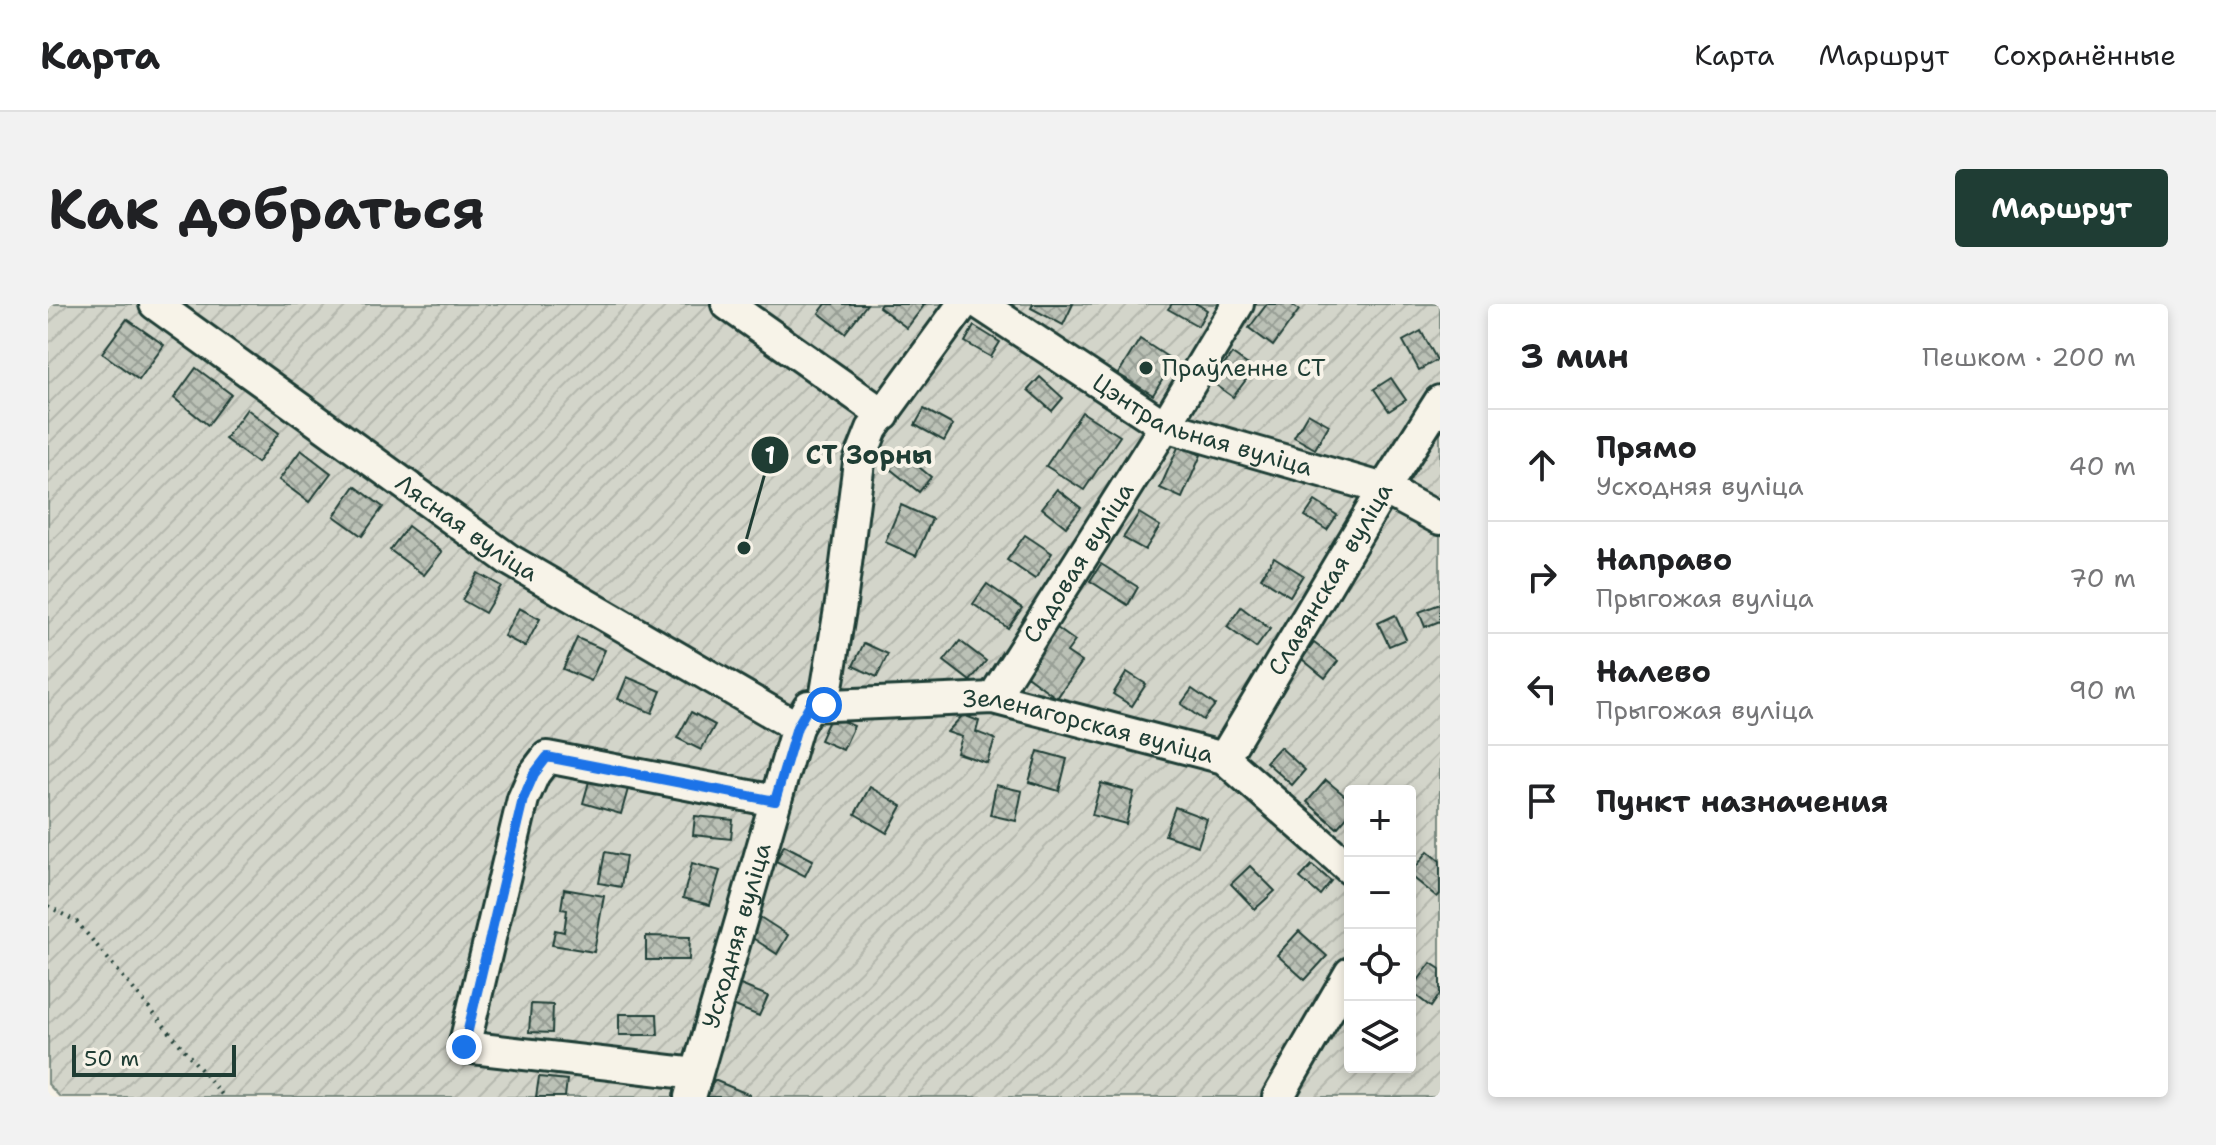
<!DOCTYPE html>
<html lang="ru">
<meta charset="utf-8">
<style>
body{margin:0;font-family:"Shantell Sans",sans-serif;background:#f2f2f2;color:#202124}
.controls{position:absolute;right:24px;bottom:24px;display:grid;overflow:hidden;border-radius:8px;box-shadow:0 4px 12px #0003}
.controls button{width:72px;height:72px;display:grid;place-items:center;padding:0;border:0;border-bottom:2px solid #e0e0e0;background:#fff;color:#202124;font:40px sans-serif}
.scale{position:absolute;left:24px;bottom:20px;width:164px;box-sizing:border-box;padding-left:8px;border:4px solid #1f3d34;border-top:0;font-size:22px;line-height:28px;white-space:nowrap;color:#1f3d34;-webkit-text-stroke:6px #f7f3e8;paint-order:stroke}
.stop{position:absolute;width:24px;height:24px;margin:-18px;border:6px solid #1a73e8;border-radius:50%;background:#fff}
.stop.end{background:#1a73e8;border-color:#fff;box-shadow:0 2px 8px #0008}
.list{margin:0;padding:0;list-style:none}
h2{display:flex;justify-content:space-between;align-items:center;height:104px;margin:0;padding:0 32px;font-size:34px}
h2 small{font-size:26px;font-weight:400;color:#757577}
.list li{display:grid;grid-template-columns:52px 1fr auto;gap:24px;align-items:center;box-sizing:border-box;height:112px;padding:0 32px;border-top:2px solid #e0e0e0}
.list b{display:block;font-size:30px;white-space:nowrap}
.list p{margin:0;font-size:26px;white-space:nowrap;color:#757577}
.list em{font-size:26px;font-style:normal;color:#757577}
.icon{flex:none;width:44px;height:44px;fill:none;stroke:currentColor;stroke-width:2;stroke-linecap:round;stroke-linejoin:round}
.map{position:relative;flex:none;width:1392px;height:793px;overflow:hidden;border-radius:8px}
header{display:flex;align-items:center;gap:48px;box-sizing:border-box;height:112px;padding:0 40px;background:#fff;border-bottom:2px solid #e0e0e0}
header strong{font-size:38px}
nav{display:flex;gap:44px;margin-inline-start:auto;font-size:28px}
.intro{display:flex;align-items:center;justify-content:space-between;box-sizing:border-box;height:192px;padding:0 48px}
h1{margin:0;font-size:56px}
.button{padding:20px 36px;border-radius:8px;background:#1f3d34;color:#fff;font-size:28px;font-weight:700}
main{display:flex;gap:48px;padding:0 48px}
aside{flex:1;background:#fff;border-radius:8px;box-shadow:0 4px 12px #0003}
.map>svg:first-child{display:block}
.garden{fill:url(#garden-furrows);stroke:#79897f;stroke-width:2;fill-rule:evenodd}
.building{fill:url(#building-cross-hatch);stroke:#1f3d34;stroke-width:2}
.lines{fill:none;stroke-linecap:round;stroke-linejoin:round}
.minor-casing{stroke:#1f3d34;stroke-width:36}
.path{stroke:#1f3d34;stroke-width:4;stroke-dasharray:2 6;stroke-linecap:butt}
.minor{stroke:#f7f3e8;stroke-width:30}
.route{stroke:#1a73e8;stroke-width:10}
.poi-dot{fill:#1f3d34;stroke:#f7f3e8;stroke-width:3}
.labels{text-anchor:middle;stroke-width:8;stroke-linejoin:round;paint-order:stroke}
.poi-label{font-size:24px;fill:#1f3d34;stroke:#f7f3e8;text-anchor:start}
.street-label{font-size:24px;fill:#1f3d34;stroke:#f7f3e8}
.leader{fill:none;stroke:#1f3d34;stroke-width:3}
.callout-dot{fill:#1f3d34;stroke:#f7f3e8;stroke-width:3}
.mark-label{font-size:24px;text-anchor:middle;font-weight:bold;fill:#fff}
.callout-label{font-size:26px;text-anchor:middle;font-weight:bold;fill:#1f3d34;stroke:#f7f3e8;stroke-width:8;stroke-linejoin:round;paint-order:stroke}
</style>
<header>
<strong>Карта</strong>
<nav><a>Карта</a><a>Маршрут</a><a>Сохранённые</a></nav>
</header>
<div class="intro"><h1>Как добраться</h1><a class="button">Маршрут</a></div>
<main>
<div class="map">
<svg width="1392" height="793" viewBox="0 0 1392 793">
<defs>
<pattern id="garden-furrows" width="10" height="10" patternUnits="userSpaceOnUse" patternTransform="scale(2)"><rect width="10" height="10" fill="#d3d5ca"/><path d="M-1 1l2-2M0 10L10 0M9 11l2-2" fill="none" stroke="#b5b8ae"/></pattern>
<pattern id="building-cross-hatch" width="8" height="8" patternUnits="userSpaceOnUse" patternTransform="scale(2)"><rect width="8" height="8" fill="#bbc1b6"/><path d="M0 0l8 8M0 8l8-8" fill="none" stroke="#979e95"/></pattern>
</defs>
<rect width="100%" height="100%" fill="#f7f3e8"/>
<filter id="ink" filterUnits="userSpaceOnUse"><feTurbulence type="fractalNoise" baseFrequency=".0125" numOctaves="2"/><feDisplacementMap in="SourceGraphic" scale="16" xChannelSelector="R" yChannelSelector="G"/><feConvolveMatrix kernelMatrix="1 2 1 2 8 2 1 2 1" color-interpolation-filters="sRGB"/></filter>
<g filter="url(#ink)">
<path class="garden" d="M0,0H1392V793H12L0,780ZM1302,487H1362V763H1302Z"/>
<g class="building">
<path d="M778,0H819L797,29L771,9Z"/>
<path d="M833,0H877L859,24L831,3Z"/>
<path d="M985,0H1025L1015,21L983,4Z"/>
<path d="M1124,0H1149L1159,6L1150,22L1120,5Z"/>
<path d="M1219,0H1243L1251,6L1225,42L1201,24Z"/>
<path d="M79,15L116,41L91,76L54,49Z"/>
<path d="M926,22L952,38L943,53L917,38Z"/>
<path d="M1373,27L1389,56L1371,66L1355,37Z"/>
<path d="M1092,35L1126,57L1105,91L1070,70Z"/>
<path d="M1184,50L1206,65L1185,93L1164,78Z"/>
<path d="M148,64L183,90L160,121L126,94Z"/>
<path d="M992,73L1015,94L1004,107L980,86Z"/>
<path d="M1343,74L1358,96L1341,107L1326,85Z"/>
<path d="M199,105L231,129L209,159L177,135Z"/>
<path d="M876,105L905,121L896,137L867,121Z"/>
<path d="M1034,108L1072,132L1036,186L998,162Z"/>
<path d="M1260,109L1281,121L1267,145L1246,133Z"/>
<path d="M1131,141L1153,151L1134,194L1112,184Z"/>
<path d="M849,145L883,173L871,188L836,160Z"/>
<path d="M253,146L283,169L261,198L231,176Z"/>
<path d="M307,182L335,203L314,232L286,212Z"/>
<path d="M1009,185L1033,204L1018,223L994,204Z"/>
<path d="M1267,197L1289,211L1279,226L1257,212Z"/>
<path d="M853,201L884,215L868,252L837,238Z"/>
<path d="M1091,209L1112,222L1097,246L1075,234Z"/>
<path d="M360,222L394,248L376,271L342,246Z"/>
<path d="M977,231L1004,249L987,275L959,256Z"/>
<path d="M1226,253L1255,271L1242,292L1213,274Z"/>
<path d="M1053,260L1090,283L1080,301L1042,277Z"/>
<path d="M430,269L453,282L437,309L414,296Z"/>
<path d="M939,280L974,304L960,324L925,300Z"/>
<path d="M1392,300V317L1377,323L1371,308Z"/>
<path d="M1193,303L1222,325L1208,344L1179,323Z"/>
<path d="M471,304L492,315L477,343L456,332Z"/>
<path d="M1347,311L1358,335L1341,342L1330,319Z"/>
<path d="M1009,324L1027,337L1019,348L1034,358L1009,394L976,370Z"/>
<path d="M529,334L557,346L543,377L515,365Z"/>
<path d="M912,337L938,357L922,377L896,357Z"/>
<path d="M816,339L840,350L829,373L805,362Z"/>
<path d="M1266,339L1290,357L1277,374L1254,355Z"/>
<path d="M1079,368L1098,380L1084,402L1065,390Z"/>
<path d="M579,373L613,387L604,409L570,395Z"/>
<path d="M1144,385L1167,401L1155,416L1133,400Z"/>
<path d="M643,408L667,421L653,446L629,434Z"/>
<path d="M915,411L931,417L928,428L947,435L939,459L909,449L914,433L899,428Z"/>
<path d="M783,412L806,422L795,446L772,436Z"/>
<path d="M1232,443L1257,466L1244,481L1218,458Z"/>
<path d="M990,447L1019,455L1011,487L981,478Z"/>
<path d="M542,474L580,485L573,510L535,499Z"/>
<path d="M1278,476L1302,496V509L1289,524L1259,498Z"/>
<path d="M1053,479L1086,488L1078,520L1044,511Z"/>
<path d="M948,481L974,487L968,517L942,511Z"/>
<path d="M822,483L854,502L839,529L807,510Z"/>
<path d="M1127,503L1159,515L1150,542L1117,531Z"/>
<path d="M647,512L685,516L683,535L645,531Z"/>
<path d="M736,541L765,556L757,572L728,557Z"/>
<path d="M1380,547L1392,557V590L1389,593L1362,571Z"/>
<path d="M557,548L578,552L573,583L551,579Z"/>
<path d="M644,559L672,567L662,601L635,594Z"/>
<path d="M1264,561L1283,577L1272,591L1252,574Z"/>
<path d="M1202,562L1227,587L1207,605L1183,580Z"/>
<path d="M516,585L556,592L546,648L504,641L507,626L516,628L519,606L513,605Z"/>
<path d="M712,613L740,631L729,650L700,631Z"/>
<path d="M1251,627L1279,652L1257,676L1229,651Z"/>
<path d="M598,632L642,633L641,656H598Z"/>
<path d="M1383,659L1392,665V690L1383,703L1362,687Z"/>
<path d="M690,680L720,692L711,712L682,700Z"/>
<path d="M483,700L505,701L504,729L481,728Z"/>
<path d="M571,710H609L610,731H571Z"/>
<path d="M491,773L519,776L517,793H488Z"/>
<path d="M666,776L702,791V793H659Z"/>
</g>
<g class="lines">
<defs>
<g id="minor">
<path id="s1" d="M107,0L460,255L749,423"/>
<path d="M679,0L836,111"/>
<path id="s2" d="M932,0L1117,122L1336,185L1392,215"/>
<path id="s3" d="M945,394L1117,122L1190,0"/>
<path d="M776,401L793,299L811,158L824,125L915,0"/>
<path id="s4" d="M1176,454L1336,185L1392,97"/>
<path d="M648,770L416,743L475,495L486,470L499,453L727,497"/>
<path id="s5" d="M642,793L749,423L761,402L945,394L1176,454L1302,565"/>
<path d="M1230,793L1302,669"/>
</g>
</defs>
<use href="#minor" class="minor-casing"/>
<path class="path" d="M0,602L29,618L176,793"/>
<use href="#minor" class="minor"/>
</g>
</g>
<g class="lines" filter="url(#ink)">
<path class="route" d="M416,743L475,495L486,470L499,453L727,497L749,423L761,402L776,401"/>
</g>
<circle class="poi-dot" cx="1098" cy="64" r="8"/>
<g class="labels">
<g class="poi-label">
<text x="1114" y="72">Праўленне СТ</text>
</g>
<g class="street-label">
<text dy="8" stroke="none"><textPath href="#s2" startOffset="256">Цэнтральная вуліца</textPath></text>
<text dy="8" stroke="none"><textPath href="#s1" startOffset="384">Лясная вуліца</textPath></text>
<text dy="8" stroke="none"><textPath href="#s3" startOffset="160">Садовая вуліца</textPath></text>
<text dy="8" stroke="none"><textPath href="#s4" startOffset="208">Славянская вуліца</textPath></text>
<text dy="8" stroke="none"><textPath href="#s5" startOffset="692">Зеленагорская вуліца</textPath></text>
<text dy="8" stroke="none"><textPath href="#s5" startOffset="168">Усходняя вуліца</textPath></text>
</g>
</g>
<path class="leader" d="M696 244L722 151"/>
<g class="callout-dot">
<circle cx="696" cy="244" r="8"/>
<circle cx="722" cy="151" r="20"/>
</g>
<g class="mark-label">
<text x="722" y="160">1</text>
</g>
<g class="callout-label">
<text x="821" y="160">СТ Зорны</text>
</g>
</svg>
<div class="controls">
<button>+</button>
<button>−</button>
<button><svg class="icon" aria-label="locate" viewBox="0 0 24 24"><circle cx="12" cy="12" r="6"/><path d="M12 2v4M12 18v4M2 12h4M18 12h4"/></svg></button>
<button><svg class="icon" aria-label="layers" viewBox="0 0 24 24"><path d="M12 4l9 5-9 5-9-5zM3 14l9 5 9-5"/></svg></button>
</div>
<div class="scale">50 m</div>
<div class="stop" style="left:776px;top:401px"></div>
<div class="stop end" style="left:416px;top:743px"></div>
</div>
<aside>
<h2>3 мин<small>Пешком · 200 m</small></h2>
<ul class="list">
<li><svg class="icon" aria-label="ahead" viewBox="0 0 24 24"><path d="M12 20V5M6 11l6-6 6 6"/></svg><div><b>Прямо</b><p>Усходняя вуліца</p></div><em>40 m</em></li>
<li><svg class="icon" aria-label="right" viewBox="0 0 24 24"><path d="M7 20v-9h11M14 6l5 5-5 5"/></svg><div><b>Направо</b><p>Прыгожая вуліца</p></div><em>70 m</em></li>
<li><svg class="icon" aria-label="left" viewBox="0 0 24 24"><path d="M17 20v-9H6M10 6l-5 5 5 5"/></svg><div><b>Налево</b><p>Прыгожая вуліца</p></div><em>90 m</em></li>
<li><svg class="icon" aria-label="arrive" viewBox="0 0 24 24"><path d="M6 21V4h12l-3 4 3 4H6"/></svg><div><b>Пункт назначения</b></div></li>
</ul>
</aside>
</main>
